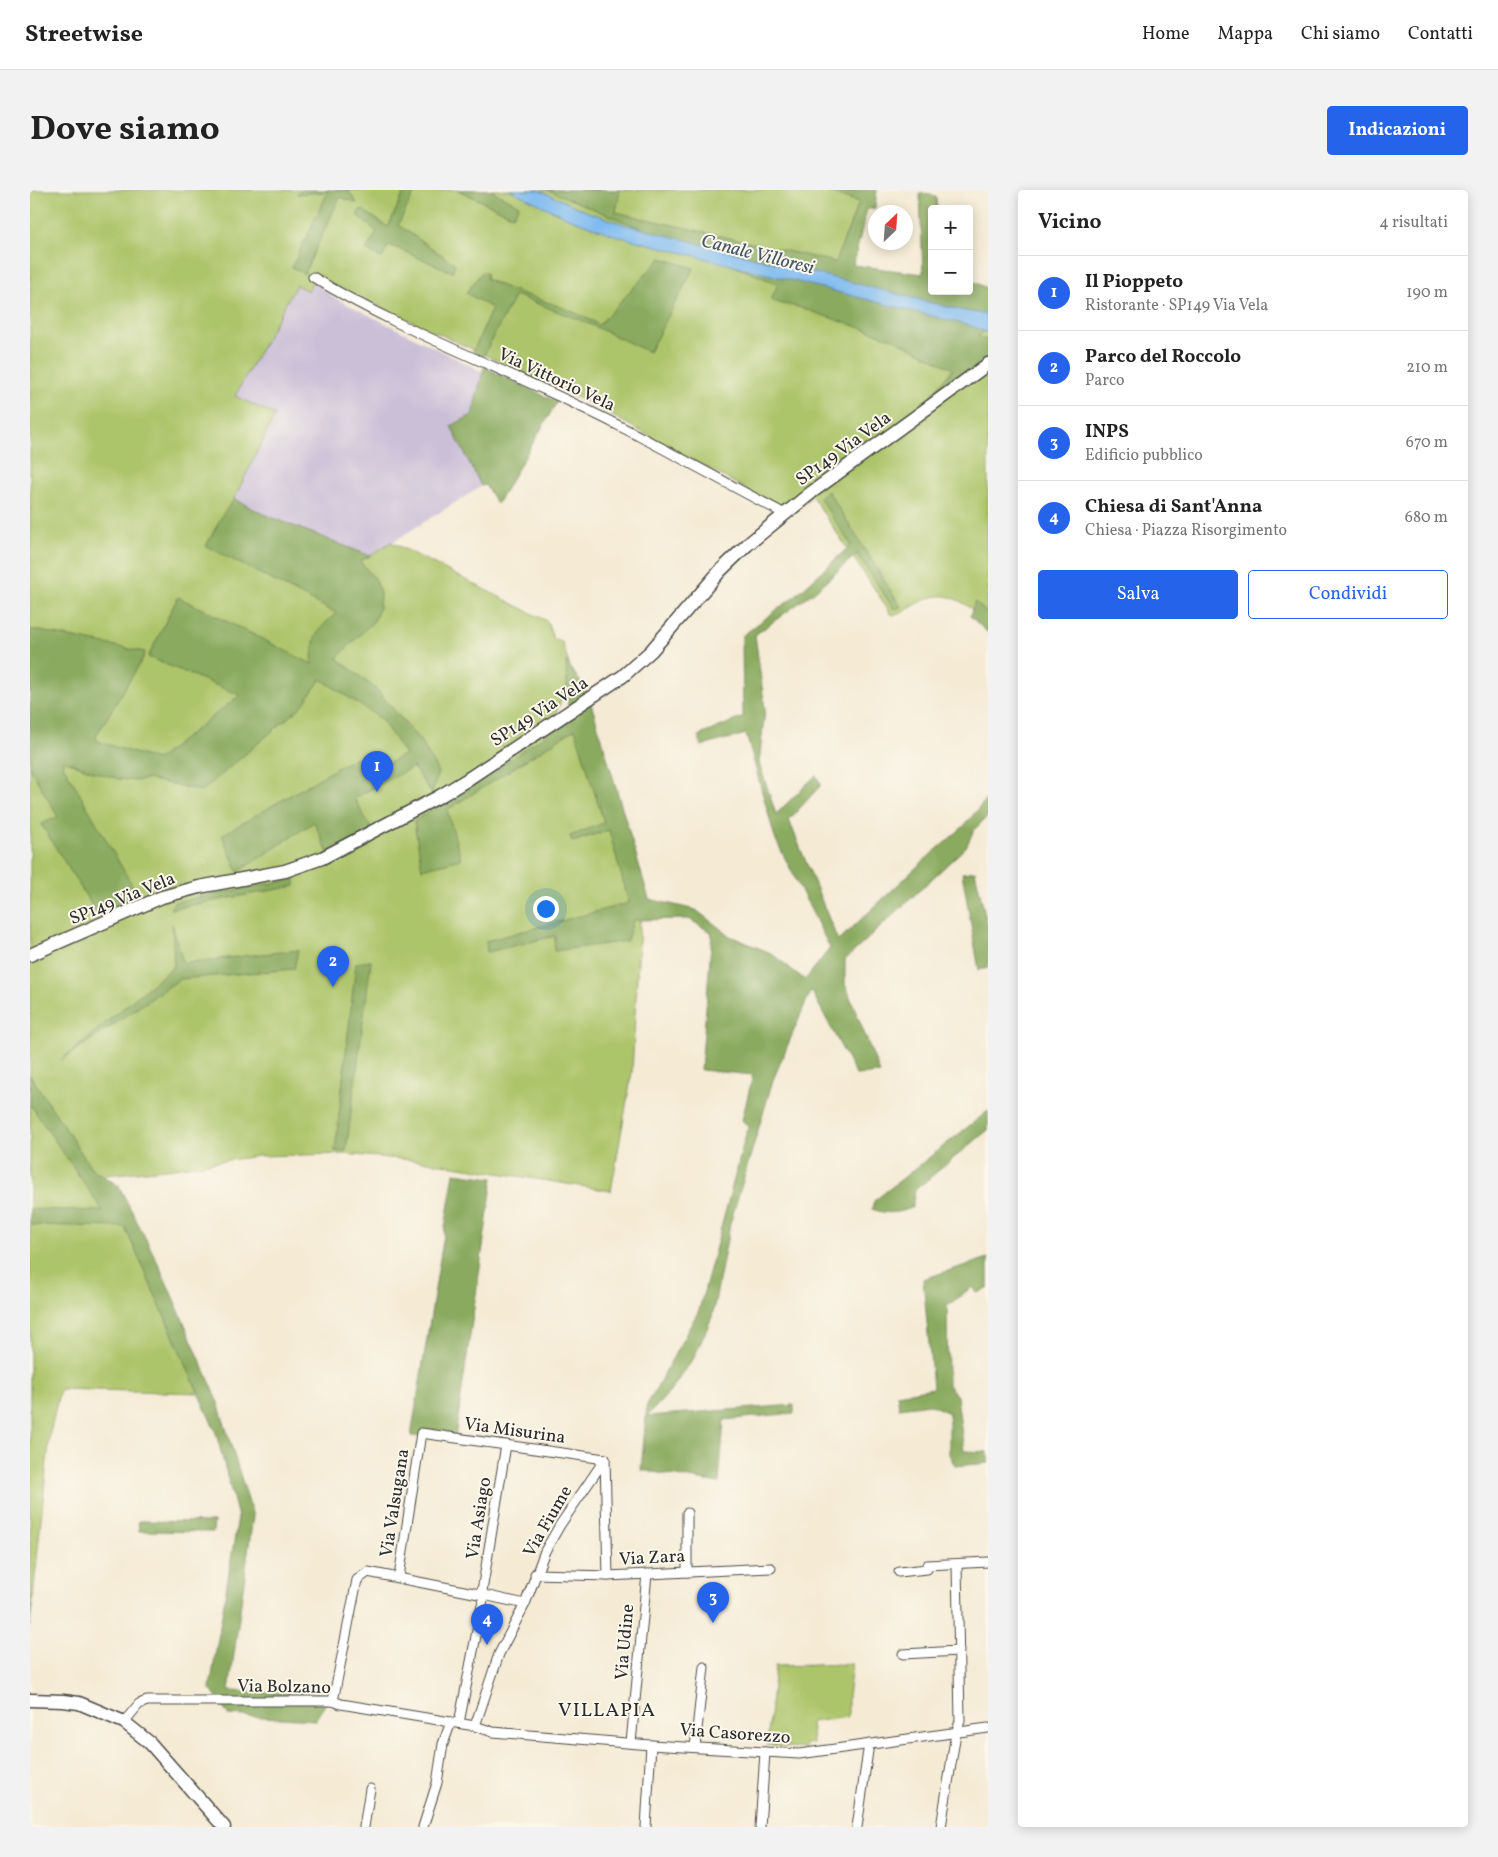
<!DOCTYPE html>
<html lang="it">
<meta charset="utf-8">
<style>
body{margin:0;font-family:Vollkorn,serif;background:#f2f2f2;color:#222}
.controls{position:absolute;right:15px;top:15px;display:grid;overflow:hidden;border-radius:5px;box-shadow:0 2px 12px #0003}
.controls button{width:45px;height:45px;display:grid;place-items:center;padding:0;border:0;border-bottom:1px solid #e0e0e0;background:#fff;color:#222;font:25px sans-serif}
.compass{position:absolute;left:838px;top:15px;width:45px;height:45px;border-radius:50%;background:#fff;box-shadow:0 2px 12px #0003;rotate:25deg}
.you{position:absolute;left:515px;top:718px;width:18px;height:18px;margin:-12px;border:4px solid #fff;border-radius:50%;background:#1a73e8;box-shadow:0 0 0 8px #1a73e833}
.badge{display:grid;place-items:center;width:32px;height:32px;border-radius:50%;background:#2563eb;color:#fff;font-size:16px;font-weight:700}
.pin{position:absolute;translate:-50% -41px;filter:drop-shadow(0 1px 2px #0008)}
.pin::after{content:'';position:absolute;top:26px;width:18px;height:15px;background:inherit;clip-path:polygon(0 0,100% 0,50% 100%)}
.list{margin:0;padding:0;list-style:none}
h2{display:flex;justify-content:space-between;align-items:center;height:65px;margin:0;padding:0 20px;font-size:21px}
h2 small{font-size:16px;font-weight:400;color:#767676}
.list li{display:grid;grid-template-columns:32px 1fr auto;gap:15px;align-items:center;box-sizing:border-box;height:75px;padding:0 20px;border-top:1px solid #e0e0e0}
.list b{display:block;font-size:19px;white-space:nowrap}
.list p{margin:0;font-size:16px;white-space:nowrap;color:#767676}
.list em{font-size:16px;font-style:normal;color:#767676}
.actions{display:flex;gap:10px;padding:15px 20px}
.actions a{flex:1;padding:11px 0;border:1px solid #2563eb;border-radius:5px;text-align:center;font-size:18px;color:#2563eb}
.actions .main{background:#2563eb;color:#fff}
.map{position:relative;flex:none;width:958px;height:1637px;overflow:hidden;border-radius:5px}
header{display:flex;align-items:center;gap:30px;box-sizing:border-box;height:70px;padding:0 25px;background:#fff;border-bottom:1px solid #e0e0e0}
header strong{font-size:24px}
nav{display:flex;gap:28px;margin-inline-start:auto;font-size:18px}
.intro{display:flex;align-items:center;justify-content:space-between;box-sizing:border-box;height:120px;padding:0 30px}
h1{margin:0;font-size:35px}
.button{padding:12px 22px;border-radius:5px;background:#2563eb;color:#fff;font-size:18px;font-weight:700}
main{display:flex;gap:30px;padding:0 30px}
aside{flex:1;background:#fff;border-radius:5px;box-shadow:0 2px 12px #0003}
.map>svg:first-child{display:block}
.industrial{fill:#cabfd7}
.green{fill:#adc56a;stroke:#6c784a}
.forest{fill:#8aaa5e;stroke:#5a6a44}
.water{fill:#7ebaf0;stroke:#54728e}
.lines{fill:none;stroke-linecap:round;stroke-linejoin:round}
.street-casing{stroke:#494844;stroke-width:11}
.secondary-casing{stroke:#494844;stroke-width:15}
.street{stroke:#fff;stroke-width:9}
.secondary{stroke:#fff;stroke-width:12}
.labels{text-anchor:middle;stroke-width:4;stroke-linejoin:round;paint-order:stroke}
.street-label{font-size:18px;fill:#2b2b2b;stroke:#fbf7ec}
.water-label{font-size:19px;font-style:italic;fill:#445666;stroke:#fbf7ec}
.quarter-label{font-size:20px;letter-spacing:1px;fill:#2b2b2b;stroke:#fbf7ec}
</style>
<header>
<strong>Streetwise</strong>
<nav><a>Home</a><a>Mappa</a><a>Chi siamo</a><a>Contatti</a></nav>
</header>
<div class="intro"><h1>Dove siamo</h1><a class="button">Indicazioni</a></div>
<main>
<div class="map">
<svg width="958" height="1637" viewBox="0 0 958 1637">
<rect width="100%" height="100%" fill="#fbf7ec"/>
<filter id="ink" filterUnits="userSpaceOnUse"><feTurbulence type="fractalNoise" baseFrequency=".02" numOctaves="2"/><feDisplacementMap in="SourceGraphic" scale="10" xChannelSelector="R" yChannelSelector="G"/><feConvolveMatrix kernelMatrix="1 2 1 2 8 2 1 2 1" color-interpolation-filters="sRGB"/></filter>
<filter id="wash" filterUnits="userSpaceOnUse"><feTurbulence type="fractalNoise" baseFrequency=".0096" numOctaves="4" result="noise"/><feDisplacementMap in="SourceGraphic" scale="20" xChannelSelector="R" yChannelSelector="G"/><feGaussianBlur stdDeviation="1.12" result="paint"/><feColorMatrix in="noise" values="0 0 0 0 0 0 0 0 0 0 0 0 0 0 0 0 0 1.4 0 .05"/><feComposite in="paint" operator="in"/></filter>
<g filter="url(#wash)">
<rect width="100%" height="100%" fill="#f5ebd5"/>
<path class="industrial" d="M274,84L305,108L453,182L442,225L451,296L455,294L340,366L233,324L204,309L243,230L193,206L229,138Z"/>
<g class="green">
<path d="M0,0H814L833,6L808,73L902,101L958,112V433C943,420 924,401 903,407C894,409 886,415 878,419C872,423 867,426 860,424L858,419L782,306L761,324L561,214L312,99L283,91L278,101L266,95L205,206L245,225L204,309L233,324L340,366L361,352L517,431L523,448L532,452L542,483L525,525L550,533L611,713L602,882L581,1001L392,971L314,964L228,966L136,979L65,986L74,996L100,1048L170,1203L30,1199L20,1243L0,1436Z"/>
<path d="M822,1474L818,1506V1527L781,1532L783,1553L775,1554L776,1559L737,1555L745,1476Z"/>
</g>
<g class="forest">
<path d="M273,0H318L327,13L310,7L274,84L262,77L298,2L266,4Z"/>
<path d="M375,0H386L368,35L425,74L422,82L359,55L352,68L336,60L347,42L327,25L331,19L358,37Z"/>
<path d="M428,0H460L489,15L483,26Z"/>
<path d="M517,0H590L586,22L805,72L829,12L791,0H847L845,18L837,19L823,75L893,84L890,3L906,6L907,19H902V101H939V89L958,99V139L948,146L958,151V174L896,212L923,179L864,149L768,117L752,114L741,110L748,94Z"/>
<path d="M631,68L664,78L619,162L555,132L485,105L453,167L443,162L462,118L436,103L452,82L457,84L456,89C493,107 535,114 569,135Z"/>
<path d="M454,177L527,212L467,314L455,295L451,296L421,236L442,225Z"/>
<path d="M798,301L871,417L864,419L827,364L784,402L725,445L735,519L729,573L746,624L786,585L791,595L759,630L808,751L890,674L934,636L958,607V626L944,640L936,657L815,770V794L850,883L826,885L781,800L743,890L700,1034L682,1127L664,1168L639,1203L617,1226L764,1215V1223L694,1230L689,1293L611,1280L617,1215L669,1120L718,937L712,930L723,885L671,880L682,743L659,729L603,730L597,751L524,761L525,746L457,762L456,751L599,713L579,640L542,652L540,646L574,633L545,539L417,620L431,669L392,679L384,631L457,585L542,527L538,516L536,471L558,503L619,709L666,720L700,746L741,763L775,790L800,758L745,648L716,544L671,556L668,546L713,527L712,446L765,406L821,355L789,307Z"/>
<path d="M204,309L233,324L340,366L332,370L331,373L346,390L350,403L349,419L344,431L307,468L347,500L392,553L408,582L402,604L383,577L324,608L342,640L298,663L284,632L208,682L192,645L326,567L338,585L375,564L351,529L291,489L272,516L172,601L117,589L105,591L89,589L68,583L33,570V575L113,714L68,725L11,634L28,627L0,578V439L115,462L112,470L66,546L67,551L127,570L210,505L118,467L148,407L282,474C283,445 285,443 306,423L176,356L193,324Z"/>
<path d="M945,412L958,424V443L940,426Z"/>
<path d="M945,681L958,738V778L949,780L932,683Z"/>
<path d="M265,689V696L140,719L144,712Z"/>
<path d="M142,734L153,773L268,760L264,779L150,789L31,870L144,776Z"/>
<path d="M341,771L316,961H305L326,773Z"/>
<path d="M0,885L62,979L89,996L128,1073L186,1206L223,1326L199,1501L302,1504L285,1530L198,1525L180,1498L208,1327L186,1243L95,1037L0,1035V1019L73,1021L0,914Z"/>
<path d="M958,921V940L885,1000L882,1018C866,1023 858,1025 842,1019L844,1011Z"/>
<path d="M424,983L463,988L425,1248L381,1246Z"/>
<path d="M958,1068V1099L946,1103L942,1097L917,1116L918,1195L927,1206L934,1261L958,1262V1273L925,1276L919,1264V1223L899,1214L869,1218L867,1204L903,1198L893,1089Z"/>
<path d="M108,1331L184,1332L183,1342L109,1341Z"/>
</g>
<path class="water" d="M480,0H509L558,22L597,35L930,120L958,125V143L941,136L587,46L538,28Z"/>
</g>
<g filter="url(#ink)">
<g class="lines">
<defs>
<g id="street">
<path d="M283,87C356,132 437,164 515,200C597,237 675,282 755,324"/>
<path d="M575,1269L578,1386"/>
<path d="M657,1382V1323"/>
<path d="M869,1382L897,1379V1375L958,1372"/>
<path d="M505,1384L578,1386L741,1378"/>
<path d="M369,1387L391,1243L575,1269"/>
<path d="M454,1405L452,1401L476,1255"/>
<path d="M495,1414L515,1361L530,1335L575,1269"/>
<path d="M873,1464L929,1461"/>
<path d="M303,1511L327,1390L338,1382L454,1405"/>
<path d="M94,1532L109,1514L117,1511H303L311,1514L445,1536L463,1542L621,1555L769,1564L958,1538"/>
<path d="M429,1533L454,1405L495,1414L469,1464L445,1536"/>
<path d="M601,1553L617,1384"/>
<path d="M665,1557L674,1477"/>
<path d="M334,1637L340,1599"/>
<path d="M393,1637L407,1593L413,1554L421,1532"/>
<path d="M616,1637L621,1555"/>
<path d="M730,1637L735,1562"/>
<path d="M827,1637L839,1554"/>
<path d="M911,1637L926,1543L930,1531L927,1374"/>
</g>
<g id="secondary">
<path d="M0,765L132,707L169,697L255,681L292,668L410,606L435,591L593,486L621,461L690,381L717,355L782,302L958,174"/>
<path d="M0,1510L33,1511L49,1513L94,1532L120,1553L194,1637"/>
</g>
</defs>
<use href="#street" class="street-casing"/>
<use href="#secondary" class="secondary-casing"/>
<use href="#street" class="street"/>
<use href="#secondary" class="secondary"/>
</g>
</g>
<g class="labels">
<g class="street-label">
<text transform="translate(527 189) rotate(25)" y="6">Via Vittorio Vela</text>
<text transform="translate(813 258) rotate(-36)" y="6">SP149 Via Vela</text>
<text transform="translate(509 521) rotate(-33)" y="6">SP149 Via Vela</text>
<text transform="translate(92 708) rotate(-22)" y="6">SP149 Via Vela</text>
<text transform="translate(485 1240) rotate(8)" y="6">Via Misurina</text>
<text transform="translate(364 1313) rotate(-81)" y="6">Via Valsugana</text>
<text transform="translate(448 1328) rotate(-81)" y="6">Via Asiago</text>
<text transform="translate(517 1331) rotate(-60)" y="6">Via Fiume</text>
<text transform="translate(622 1367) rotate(-3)" y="6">Via Zara</text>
<text transform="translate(594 1452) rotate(-85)" y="6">Via Udine</text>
<text transform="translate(254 1496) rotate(1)" y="6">Via Bolzano</text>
<text transform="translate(705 1543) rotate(4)" y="6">Via Casorezzo</text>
</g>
<g class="water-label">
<text transform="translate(728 63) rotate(14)" y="7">Canale Villoresi</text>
</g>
<g class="quarter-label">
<text x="577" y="1526">VILLAPIA</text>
</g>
</g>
</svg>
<div class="controls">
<button>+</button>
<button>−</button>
</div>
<svg class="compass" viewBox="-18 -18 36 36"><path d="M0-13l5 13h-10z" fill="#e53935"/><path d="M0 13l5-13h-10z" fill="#767676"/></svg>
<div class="you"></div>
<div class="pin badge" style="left:347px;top:602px">1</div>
<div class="pin badge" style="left:303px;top:797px">2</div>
<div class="pin badge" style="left:683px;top:1433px">3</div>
<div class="pin badge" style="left:457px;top:1455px">4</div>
</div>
<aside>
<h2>Vicino<small>4 risultati</small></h2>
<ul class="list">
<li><span class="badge">1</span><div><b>Il Pioppeto</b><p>Ristorante · SP149 Via Vela</p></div><em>190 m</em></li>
<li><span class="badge">2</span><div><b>Parco del Roccolo</b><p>Parco</p></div><em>210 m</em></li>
<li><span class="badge">3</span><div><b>INPS</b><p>Edificio pubblico</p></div><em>670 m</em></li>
<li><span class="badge">4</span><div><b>Chiesa di Sant'Anna</b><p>Chiesa · Piazza Risorgimento</p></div><em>680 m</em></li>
</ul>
<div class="actions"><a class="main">Salva</a><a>Condividi</a></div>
</aside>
</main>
